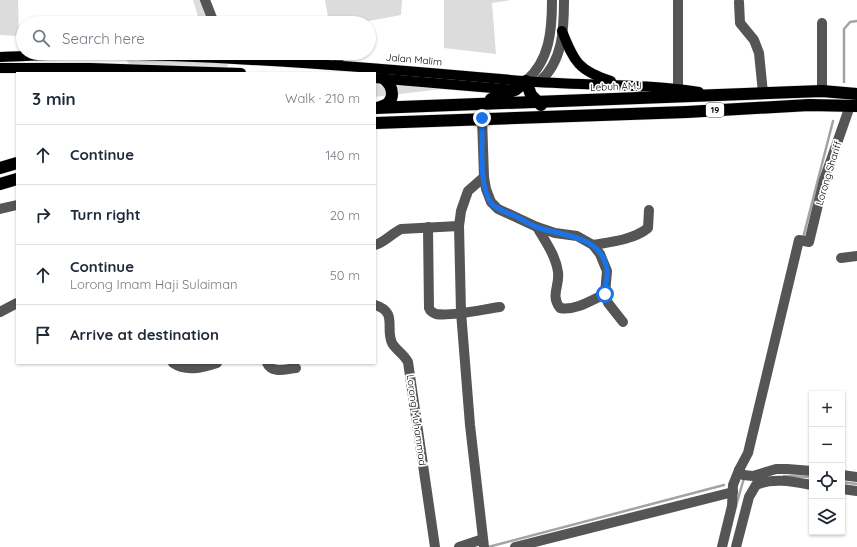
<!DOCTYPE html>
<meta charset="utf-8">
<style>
body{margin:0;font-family:Quicksand,sans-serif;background:#f6f6f7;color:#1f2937}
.controls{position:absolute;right:12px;bottom:12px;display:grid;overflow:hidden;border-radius:0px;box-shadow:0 1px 3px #0004}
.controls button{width:36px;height:36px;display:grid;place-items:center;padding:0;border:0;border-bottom:1px solid #e0e1e3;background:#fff;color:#1f2937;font:20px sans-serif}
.stop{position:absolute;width:12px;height:12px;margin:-9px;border:3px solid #1a73e8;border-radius:50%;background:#fff}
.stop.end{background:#1a73e8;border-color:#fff;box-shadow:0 1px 4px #0008}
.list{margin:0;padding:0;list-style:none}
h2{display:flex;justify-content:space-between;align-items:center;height:52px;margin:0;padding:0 16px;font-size:17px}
h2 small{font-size:13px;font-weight:400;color:#747a83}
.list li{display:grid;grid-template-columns:26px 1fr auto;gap:12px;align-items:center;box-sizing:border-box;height:60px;padding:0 16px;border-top:1px solid #e0e1e3}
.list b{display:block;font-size:15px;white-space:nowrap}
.list p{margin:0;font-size:13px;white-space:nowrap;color:#747a83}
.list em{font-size:13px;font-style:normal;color:#747a83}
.icon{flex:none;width:22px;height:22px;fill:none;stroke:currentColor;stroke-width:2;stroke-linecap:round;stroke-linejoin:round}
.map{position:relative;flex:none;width:857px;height:547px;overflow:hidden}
.search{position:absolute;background:#fff;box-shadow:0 1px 3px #0004;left:16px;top:16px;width:360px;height:44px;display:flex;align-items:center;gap:10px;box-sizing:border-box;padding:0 14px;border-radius:22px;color:#747a83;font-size:15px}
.panel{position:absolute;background:#fff;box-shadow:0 1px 3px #0004;left:16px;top:72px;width:360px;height:292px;border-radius:0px}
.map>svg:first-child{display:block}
.green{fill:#dcdcdc}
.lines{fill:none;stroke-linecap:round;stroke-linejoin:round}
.stream{stroke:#a3a3a3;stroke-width:2.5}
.major-casing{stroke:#dbdbdb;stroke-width:11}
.highway-casing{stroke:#dbdbdb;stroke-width:13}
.minor{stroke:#555;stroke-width:10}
.major{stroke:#000;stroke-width:10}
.highway{stroke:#000;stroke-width:12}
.route{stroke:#1a73e8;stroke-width:5}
.labels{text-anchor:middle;stroke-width:3.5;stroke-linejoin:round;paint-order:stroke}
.shield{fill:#fff;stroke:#4c4c4c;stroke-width:1}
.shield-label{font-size:9px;font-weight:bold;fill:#000}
.street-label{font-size:10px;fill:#000;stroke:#fff}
</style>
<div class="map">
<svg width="857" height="547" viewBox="0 0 857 547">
<rect width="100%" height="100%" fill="#fff"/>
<g class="green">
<path d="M0,0H18L19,36L0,35Z"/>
<path d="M193,0H204L213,23H200Z"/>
<path d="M325,0H402L401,15L358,23H329Z"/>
<path d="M444,0H511L492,3L496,54L444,48Z"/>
<path d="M121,53H225L227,58L228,72L136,73Z"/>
<path d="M375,81L466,86L375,97Z"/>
</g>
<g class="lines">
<g class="stream">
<path d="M844,82V29L850,22L857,21"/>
<path d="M803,238L833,121"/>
<path d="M784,476L812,477"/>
<path d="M842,482L857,484"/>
<path d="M736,506L744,478"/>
<path d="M488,547L724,485"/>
</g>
<defs>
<g id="major">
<path d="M562,31C574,62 579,71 611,81"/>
<path d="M0,57C30,56 61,54 91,54C236,56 379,68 523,81C582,86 640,83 699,92"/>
<path d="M0,68H90L241,73"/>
<path d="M375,78L515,90"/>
</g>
<g id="highway">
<path d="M491,99L515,90L526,81L531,95L541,105"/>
<path d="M380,107C397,103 394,86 383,78"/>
<path d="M375,108L822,91L857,94"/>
<path d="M375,123L687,112L809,105L857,106"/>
<path d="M0,168L17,163"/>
<path d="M0,184L17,179"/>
</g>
</defs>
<use href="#major" class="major-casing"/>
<use href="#highway" class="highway-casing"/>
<g class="minor">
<path d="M205,0L214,23"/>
<path d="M678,0V89"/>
<path d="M739,2L740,23L754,40L759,53L763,93"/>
<path d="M822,23V91"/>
<path d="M337,53L339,65"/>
<path d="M526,81C550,60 552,30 552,0"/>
<path d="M539,82C563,62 564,29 564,0"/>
<path d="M482,118L484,177L486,189L491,202L498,209L537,227L555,233L577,236L593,245L600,254L607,271L605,294L608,303L623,322"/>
<path d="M484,177L468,191L461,211L459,226L461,312L470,425L484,547"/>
<path d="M0,209L17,205"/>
<path d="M428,227L429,308C430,311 433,313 436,314C450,317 485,309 500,307"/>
<path d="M537,227C545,241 556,256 558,272C560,286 550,295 560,308C575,311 592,300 605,294"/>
<path d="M375,245C385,242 391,234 401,229L459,226"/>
<path d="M593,245C610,242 633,240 648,228L649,210"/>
<path d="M841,258L857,256"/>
<path d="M375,305C398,312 385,328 392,343C396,350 404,354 408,362L435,547"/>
<path d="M0,312L17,303"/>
<path d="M173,363C186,372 202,368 217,363"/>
<path d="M267,363C272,374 286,369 296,368"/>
<path d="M812,471L787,469H776L753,476L743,475L739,470L748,453L799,240L809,242L824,180L850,106"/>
<path d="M842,475L857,477"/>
<path d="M842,489L857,491"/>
<path d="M459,547L483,539"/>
<path d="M515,547L733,492"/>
<path d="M722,547L732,506L733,485L739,470"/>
<path d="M736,547L749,497L756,485C773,477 795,482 812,485"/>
</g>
<use href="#major" class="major"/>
<use href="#highway" class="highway"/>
</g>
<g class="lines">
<path class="route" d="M482,118C483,140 478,185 491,203C497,210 506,212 515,216C523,220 531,225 539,228C565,236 602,236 607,270C608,277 605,286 605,294"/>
</g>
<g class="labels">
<rect class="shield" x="706" y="103" width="18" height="14" rx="3"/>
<g class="shield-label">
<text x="715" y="113">19</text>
</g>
<g class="street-label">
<text transform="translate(414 59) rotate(5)" y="4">Jalan Malim</text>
<text transform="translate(616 86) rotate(-2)" y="4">Lebuh AMJ</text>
<text transform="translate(828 173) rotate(-73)" y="4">Lorong Shariff</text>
<text transform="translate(417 420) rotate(82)" y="4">Lorong Muhammad</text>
</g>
</g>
</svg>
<div class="controls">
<button>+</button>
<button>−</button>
<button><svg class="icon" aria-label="locate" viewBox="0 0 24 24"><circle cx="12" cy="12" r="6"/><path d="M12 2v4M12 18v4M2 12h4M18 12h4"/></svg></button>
<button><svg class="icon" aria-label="layers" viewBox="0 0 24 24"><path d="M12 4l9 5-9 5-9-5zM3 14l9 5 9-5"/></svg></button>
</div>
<div class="stop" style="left:605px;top:294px"></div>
<div class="stop end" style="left:482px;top:118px"></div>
<div class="search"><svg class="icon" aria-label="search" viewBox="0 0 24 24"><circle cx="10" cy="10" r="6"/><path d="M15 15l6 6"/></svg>Search here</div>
<section class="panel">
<h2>3 min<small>Walk · 210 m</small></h2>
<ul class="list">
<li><svg class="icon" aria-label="ahead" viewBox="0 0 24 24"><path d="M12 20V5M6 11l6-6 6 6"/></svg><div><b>Continue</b></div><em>140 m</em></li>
<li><svg class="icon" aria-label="right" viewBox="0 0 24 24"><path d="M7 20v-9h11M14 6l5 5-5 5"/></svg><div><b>Turn right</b></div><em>20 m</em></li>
<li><svg class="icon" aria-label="ahead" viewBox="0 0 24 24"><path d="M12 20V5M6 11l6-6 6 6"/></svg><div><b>Continue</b><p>Lorong Imam Haji Sulaiman</p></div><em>50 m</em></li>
<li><svg class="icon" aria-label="arrive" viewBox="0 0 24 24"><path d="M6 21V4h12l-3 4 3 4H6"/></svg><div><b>Arrive at destination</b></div></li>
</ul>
</section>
</div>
